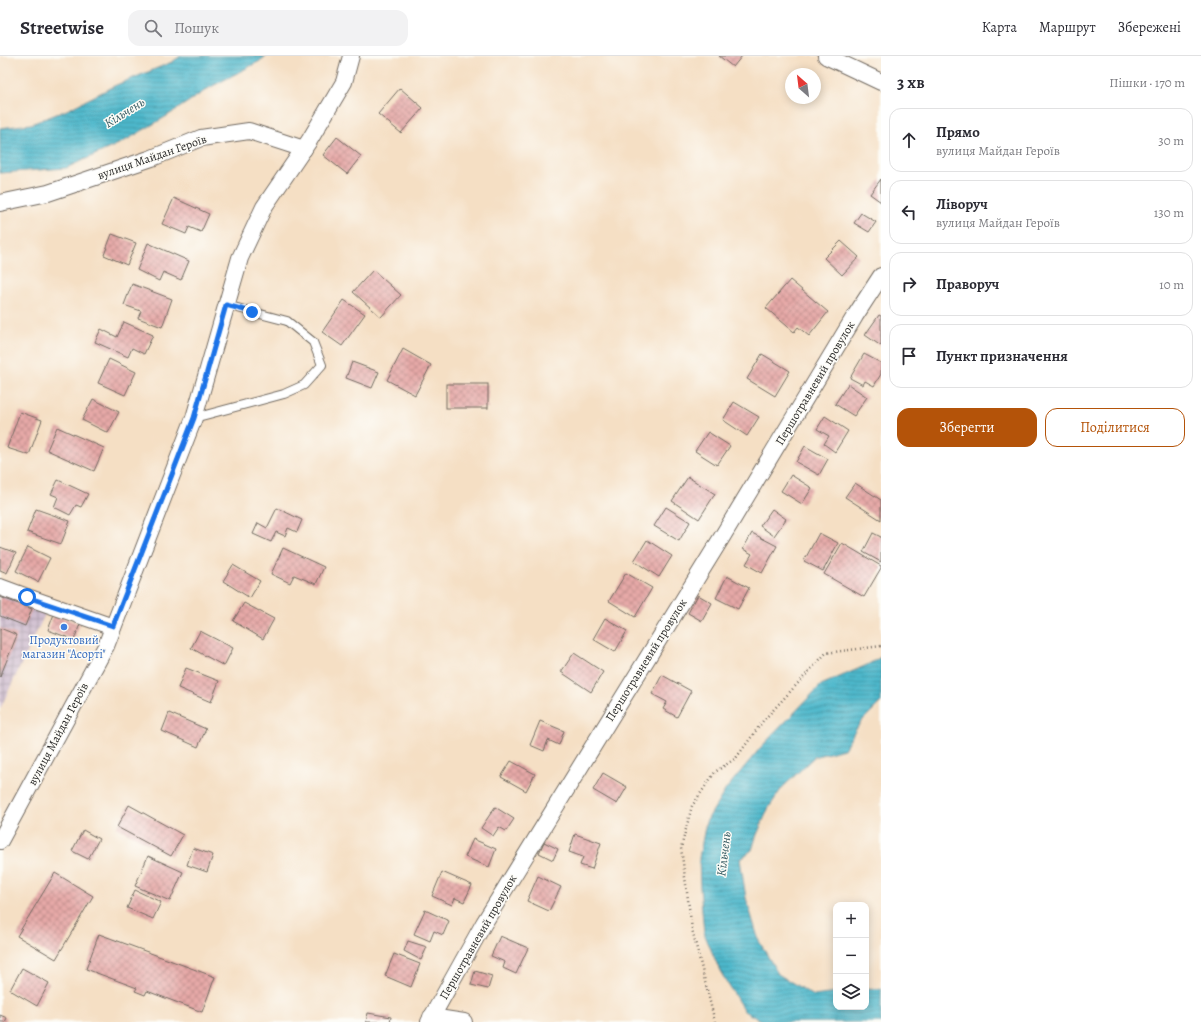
<!DOCTYPE html>
<html lang="uk">
<meta charset="utf-8">
<style>
body{margin:0;font-family:Alegreya,serif;background:#f2f2f3;color:#2b2b33}
.controls{position:absolute;right:12px;bottom:12px;display:grid;overflow:hidden;border-radius:8px;box-shadow:0 2px 10px #0003}
.controls button{width:36px;height:36px;display:grid;place-items:center;padding:0;border:0;border-bottom:1px solid #e1e1e2;background:#fff;color:#2b2b33;font:20px sans-serif}
.compass{position:absolute;left:785px;top:12px;width:36px;height:36px;border-radius:50%;background:#fff;box-shadow:0 2px 10px #0003;rotate:332deg}
.stop{position:absolute;width:12px;height:12px;margin:-9px;border:3px solid #1a73e8;border-radius:50%;background:#fff}
.stop.end{background:#1a73e8;border-color:#fff;box-shadow:0 1px 4px #0008}
.list{margin:0;padding:0;list-style:none}
h2{display:flex;justify-content:space-between;align-items:center;height:52px;margin:0;padding:0 16px;font-size:17px}
h2 small{font-size:13px;font-weight:400;color:#7c7c81}
.list li{display:grid;grid-template-columns:26px 1fr auto;gap:12px;align-items:center;box-sizing:border-box;height:64px;margin:0 8px 8px;padding:0 8px;border:1px solid #e1e1e2;border-radius:12px}
.list b{display:block;font-size:15px;white-space:nowrap}
.list p{margin:0;font-size:13px;white-space:nowrap;color:#7c7c81}
.list em{font-size:13px;font-style:normal;color:#7c7c81}
.actions{display:flex;gap:8px;padding:12px 16px}
.actions a{flex:1;padding:9px 0;border:1px solid #b45309;border-radius:12px;text-align:center;font-size:14px;color:#b45309}
.actions .main{background:#b45309;color:#fff}
.icon{flex:none;width:22px;height:22px;fill:none;stroke:currentColor;stroke-width:2;stroke-linecap:round;stroke-linejoin:round}
.map{position:relative;flex:none;width:881px;height:966px;overflow:hidden}
header{display:flex;align-items:center;gap:24px;box-sizing:border-box;height:56px;padding:0 20px;background:#fff;border-bottom:1px solid #e1e1e2}
header strong{font-size:19px}
nav{display:flex;gap:22px;margin-inline-start:auto;font-size:14px}
.search{width:280px;height:36px;background:#f2f2f3;display:flex;align-items:center;gap:10px;box-sizing:border-box;padding:0 14px;border-radius:12px;color:#7c7c81;font-size:15px}
main{display:flex}
aside{flex:1;background:#fff}
.map>svg:first-child{display:block}
.industrial{fill:url(#industrial-grid)}
.water{fill:url(#water-rules);stroke:#3c717b}
.building{fill:url(#building-cross-hatch)}
.lines{fill:none;stroke-linecap:round;stroke-linejoin:round}
.service-casing{stroke:#726a61;stroke-width:10}
.minor-casing{stroke:#726a61;stroke-width:18}
.path{stroke:#726a61;stroke-width:2.5;stroke-dasharray:1 3;stroke-linecap:butt}
.service{stroke:#fff;stroke-width:8}
.minor{stroke:#fff;stroke-width:16}
.route{stroke:#1a73e8;stroke-width:5}
.shop-dot{fill:#3f7fe0;stroke:#fdfcf7;stroke-width:1.5}
.labels{text-anchor:middle;stroke-width:3;stroke-linejoin:round;paint-order:stroke}
.street-label{font-size:12px;fill:#2b2b2b;stroke:#fdfcf7}
.shop-label{font-size:12px;fill:#366cbe;stroke:#fdfcf7}
.water-label{font-size:13px;font-style:italic;fill:#375c63;stroke:#fdfcf7}
</style>
<header>
<strong>Streetwise</strong>
<div class="search"><svg class="icon" aria-label="search" viewBox="0 0 24 24"><circle cx="10" cy="10" r="6"/><path d="M15 15l6 6"/></svg>Пошук</div>
<nav><a>Карта</a><a>Маршрут</a><a>Збережені</a></nav>
</header>
<main>
<div class="map">
<svg width="881" height="966" viewBox="0 0 881 966">
<defs>
<pattern id="industrial-grid" width="8" height="8" patternUnits="userSpaceOnUse"><rect width="8" height="8" fill="#cfbdcf"/><path d="M0 4h8M4 0v8" fill="none" stroke="#a89aa8"/></pattern>
<pattern id="water-rules" width="6" height="5" patternUnits="userSpaceOnUse"><rect width="6" height="5" fill="#4eb7cb"/><path d="M0 2.5h6" fill="none" stroke="#4195a5"/></pattern>
<pattern id="building-cross-hatch" width="8" height="8" patternUnits="userSpaceOnUse"><rect width="8" height="8" fill="#e6a9a7"/><path d="M0 0l8 8M0 8l8-8" fill="none" stroke="#bb8a88"/></pattern>
</defs>
<rect width="100%" height="100%" fill="#fdfcf7"/>
<filter id="ink" filterUnits="userSpaceOnUse"><feTurbulence type="fractalNoise" baseFrequency=".025" numOctaves="2"/><feDisplacementMap in="SourceGraphic" scale="8" xChannelSelector="R" yChannelSelector="G"/><feConvolveMatrix kernelMatrix="1 2 1 2 8 2 1 2 1" color-interpolation-filters="sRGB"/></filter>
<filter id="wash" filterUnits="userSpaceOnUse"><feTurbulence type="fractalNoise" baseFrequency=".012" numOctaves="4" result="noise"/><feDisplacementMap in="SourceGraphic" scale="16" xChannelSelector="R" yChannelSelector="G"/><feGaussianBlur stdDeviation="0.9" result="paint"/><feColorMatrix in="noise" values="0 0 0 0 0 0 0 0 0 0 0 0 0 0 0 0 0 1.4 0 .05"/><feComposite in="paint" operator="in"/></filter>
<g filter="url(#wash)">
<rect width="100%" height="100%" fill="#f5dfc4"/>
<path class="industrial" d="M0,537L47,554L0,653Z"/>
<g class="water">
<path d="M181,0H266L260,5L209,32L167,60L123,86L66,112L0,117V72L31,68L67,54L114,30L172,6Z"/>
<path d="M881,601V646L860,667L844,693L814,701L782,732L768,753L756,781L752,794L740,803L746,842L759,885L778,918L814,940L836,937V951H866V932L881,933V966H763L744,955L720,915L704,877L700,831L699,802L706,766L726,733L761,691L821,629L867,609Z"/>
</g>
<g id="blocks">
<g class="building">
<path d="M719,0H742L733,11Z"/>
<path d="M400,32L423,52L401,77L378,58Z"/>
<path d="M337,81L361,100L347,118L323,99Z"/>
<path d="M881,123V146L870,138Z"/>
<path d="M174,142L209,158L201,176L189,171L186,178L162,168Z"/>
<path d="M861,157L876,166L869,176L854,167Z"/>
<path d="M112,178L136,187L127,209L104,199Z"/>
<path d="M841,185L859,201L842,219L824,202Z"/>
<path d="M148,187L189,205L181,224L163,216L159,225L137,214Z"/>
<path d="M373,214L401,239L381,261L353,236Z"/>
<path d="M790,224L828,256L809,280L798,271L794,276L766,252Z"/>
<path d="M132,228L172,243L162,271L138,262L141,255L124,249Z"/>
<path d="M344,244L365,258L342,290L322,276Z"/>
<path d="M879,259L881,260V290L865,279Z"/>
<path d="M124,266L153,279L144,298L132,292L128,301L95,286L101,273L117,281Z"/>
<path d="M403,293L431,309L415,339L387,324Z"/>
<path d="M762,298L790,315L775,340L747,323Z"/>
<path d="M864,298L881,307V318L874,330L865,325L863,329L850,322Z"/>
<path d="M109,303L136,316L125,339L98,327Z"/>
<path d="M352,306L379,316L372,332L346,322Z"/>
<rect x="446" y="328" width="42" height="24"/>
<path d="M848,328L867,341L854,360L835,348Z"/>
<path d="M93,343L119,356L108,377L82,364Z"/>
<path d="M734,346L759,361L747,380L723,364Z"/>
<path d="M20,356L42,364L29,399L7,392Z"/>
<path d="M825,360L848,375L835,396L824,388L829,380L817,373Z"/>
<path d="M57,371L104,392L94,415L47,394Z"/>
<path d="M708,376L730,390L717,409L695,395Z"/>
<path d="M805,390L828,403L819,419L796,406Z"/>
<path d="M791,419L812,432L802,448L781,435Z"/>
<path d="M688,421L715,438L699,463L672,445Z"/>
<path d="M58,424L88,438L81,451L76,449L70,459L54,451L58,441L51,438Z"/>
<path d="M855,427L881,444V464L845,441Z"/>
<path d="M666,451L690,466L679,485L654,470Z"/>
<path d="M277,452L302,464L297,476L288,472L285,480L276,476L271,486L253,478L258,467L267,472Z"/>
<path d="M36,453L70,465L61,488L27,476Z"/>
<path d="M772,453L786,463L774,480L760,470Z"/>
<path d="M752,477L777,490L762,517L746,508L752,498L743,493Z"/>
<path d="M819,477L838,487L823,515L804,505Z"/>
<path d="M873,477L881,481V506L863,496Z"/>
<path d="M647,484L672,500L659,521L634,505Z"/>
<path d="M842,487L881,510V512L864,541L824,518Z"/>
<path d="M0,491L16,497L7,517L0,514Z"/>
<path d="M28,491L50,502L38,526L16,515Z"/>
<path d="M283,492L324,511L316,528L294,519L290,527L271,518Z"/>
<path d="M233,509L260,525L250,542L223,525Z"/>
<path d="M626,517L652,532L635,561L609,545Z"/>
<path d="M727,520L749,532L738,553L716,542Z"/>
<path d="M698,539L712,547L702,565L688,557Z"/>
<path d="M0,541L32,553L25,570L0,560Z"/>
<path d="M244,547L274,563L263,583L233,565Z"/>
<path d="M54,558L80,568L74,584L48,574Z"/>
<path d="M605,562L627,575L615,596L593,583Z"/>
<path d="M0,572L17,579L0,621Z"/>
<path d="M200,575L233,592L224,610L191,592Z"/>
<path d="M574,597L603,616L591,636L561,616Z"/>
<path d="M186,612L219,625L211,646L178,632Z"/>
<path d="M662,619L691,635L677,661L663,653L667,646L652,638Z"/>
<path d="M169,657L206,673L198,691L162,675Z"/>
<path d="M540,665L564,675L559,689L548,684L544,695L530,689Z"/>
<path d="M511,705L535,718L526,735L501,721Z"/>
<path d="M603,717L627,731L617,748L593,734Z"/>
<path d="M129,749L183,779L171,800L117,771Z"/>
<path d="M495,751L514,763L506,775L499,771L493,780L481,772Z"/>
<path d="M83,774L99,783L88,803L72,795Z"/>
<path d="M575,778L601,787L592,813L580,809L583,801L569,796Z"/>
<path d="M473,783L496,793L489,811L465,801Z"/>
<path d="M544,786L558,793L553,804L539,797Z"/>
<path d="M193,792L213,799L207,816L187,809Z"/>
<path d="M148,800L183,816L170,845L135,830Z"/>
<path d="M442,816L472,829L464,846L455,842L452,849L432,840Z"/>
<path d="M55,817L93,840L56,903L17,880Z"/>
<path d="M538,820L561,831L549,855L527,845Z"/>
<path d="M135,834L161,846L153,863L127,852Z"/>
<path d="M425,854L449,865L443,879L434,875L430,885L414,878Z"/>
<path d="M99,878L215,921L202,956L147,935L145,939L135,935L137,932L86,913Z"/>
<path d="M500,880L528,892L516,918L503,912L505,906L491,900Z"/>
<path d="M408,885L427,891L421,904L404,895Z"/>
<path d="M394,898L420,908L411,931L385,920Z"/>
<path d="M22,912L49,927L37,950L10,934Z"/>
<path d="M475,915L492,920L488,933L471,929Z"/>
<path d="M368,957L391,961L390,966H366Z"/>
<path d="M0,959L7,962L5,966H0Z"/>
</g>
</g>
</g>
<g filter="url(#ink)">
<use href="#blocks" fill-opacity="0" stroke="#726a61" stroke-width="1"/>
<g class="lines">
<defs>
<path id="service" d="M194,362L284,338L304,329L322,309L313,286L287,265L226,249"/>
<g id="minor">
<path d="M826,0L881,26"/>
<path d="M0,147L48,137L152,102L201,82L249,75L304,93"/>
<path d="M0,531L27,541L113,571"/>
<path d="M0,785L106,590L194,362L240,202L264,151L309,85L344,26L351,0"/>
<path d="M431,961L464,966"/>
<path d="M429,966L484,867L722,481L855,260L881,220"/>
</g>
</defs>
<use href="#service" class="service-casing"/>
<use href="#minor" class="minor-casing"/>
<path class="path" d="M715,966L692,873L681,792L692,750L715,716L736,702L763,665L826,597L881,590"/>
<use href="#service" class="service"/>
<use href="#minor" class="minor"/>
</g>
</g>
<g class="lines" filter="url(#ink)">
<path class="route" d="M27,541L113,570L194,362L226,249L252,256"/>
</g>
<circle class="shop-dot" cx="64" cy="571" r="4"/>
<g class="labels">
<g class="street-label">
<text transform="translate(152 101) rotate(-19)" y="4">вулиця Майдан Героїв</text>
<text transform="translate(815 327) rotate(-59)" y="4">Першотравневий провулок</text>
<text transform="translate(646 604) rotate(-58)" y="4">Першотравневий провулок</text>
<text transform="translate(58 678) rotate(-62)" y="4">вулиця Майдан Героїв</text>
<text transform="translate(478 881) rotate(-60)" y="4">Першотравневий провулок</text>
</g>
<g class="shop-label">
<text x="64" y="588">Продуктовий<tspan x="64" dy="14">магазин "Асорті"</tspan></text>
</g>
<g class="water-label">
<text transform="translate(124 56) rotate(-32)" y="5">Кільчень</text>
<text transform="translate(723 798) rotate(-83)" y="5">Кільчень</text>
</g>
</g>
</svg>
<div class="controls">
<button>+</button>
<button>−</button>
<button><svg class="icon" aria-label="layers" viewBox="0 0 24 24"><path d="M12 4l9 5-9 5-9-5zM3 14l9 5 9-5"/></svg></button>
</div>
<svg class="compass" viewBox="-18 -18 36 36"><path d="M0-13l5 13h-10z" fill="#e53935"/><path d="M0 13l5-13h-10z" fill="#7c7c81"/></svg>
<div class="stop" style="left:27px;top:541px"></div>
<div class="stop end" style="left:252px;top:256px"></div>
</div>
<aside>
<h2>3 хв<small>Пішки · 170 m</small></h2>
<ul class="list">
<li><svg class="icon" aria-label="ahead" viewBox="0 0 24 24"><path d="M12 20V5M6 11l6-6 6 6"/></svg><div><b>Прямо</b><p>вулиця Майдан Героїв</p></div><em>30 m</em></li>
<li><svg class="icon" aria-label="left" viewBox="0 0 24 24"><path d="M17 20v-9H6M10 6l-5 5 5 5"/></svg><div><b>Ліворуч</b><p>вулиця Майдан Героїв</p></div><em>130 m</em></li>
<li><svg class="icon" aria-label="right" viewBox="0 0 24 24"><path d="M7 20v-9h11M14 6l5 5-5 5"/></svg><div><b>Праворуч</b></div><em>10 m</em></li>
<li><svg class="icon" aria-label="arrive" viewBox="0 0 24 24"><path d="M6 21V4h12l-3 4 3 4H6"/></svg><div><b>Пункт призначення</b></div></li>
</ul>
<div class="actions"><a class="main">Зберегти</a><a>Поділитися</a></div>
</aside>
</main>
